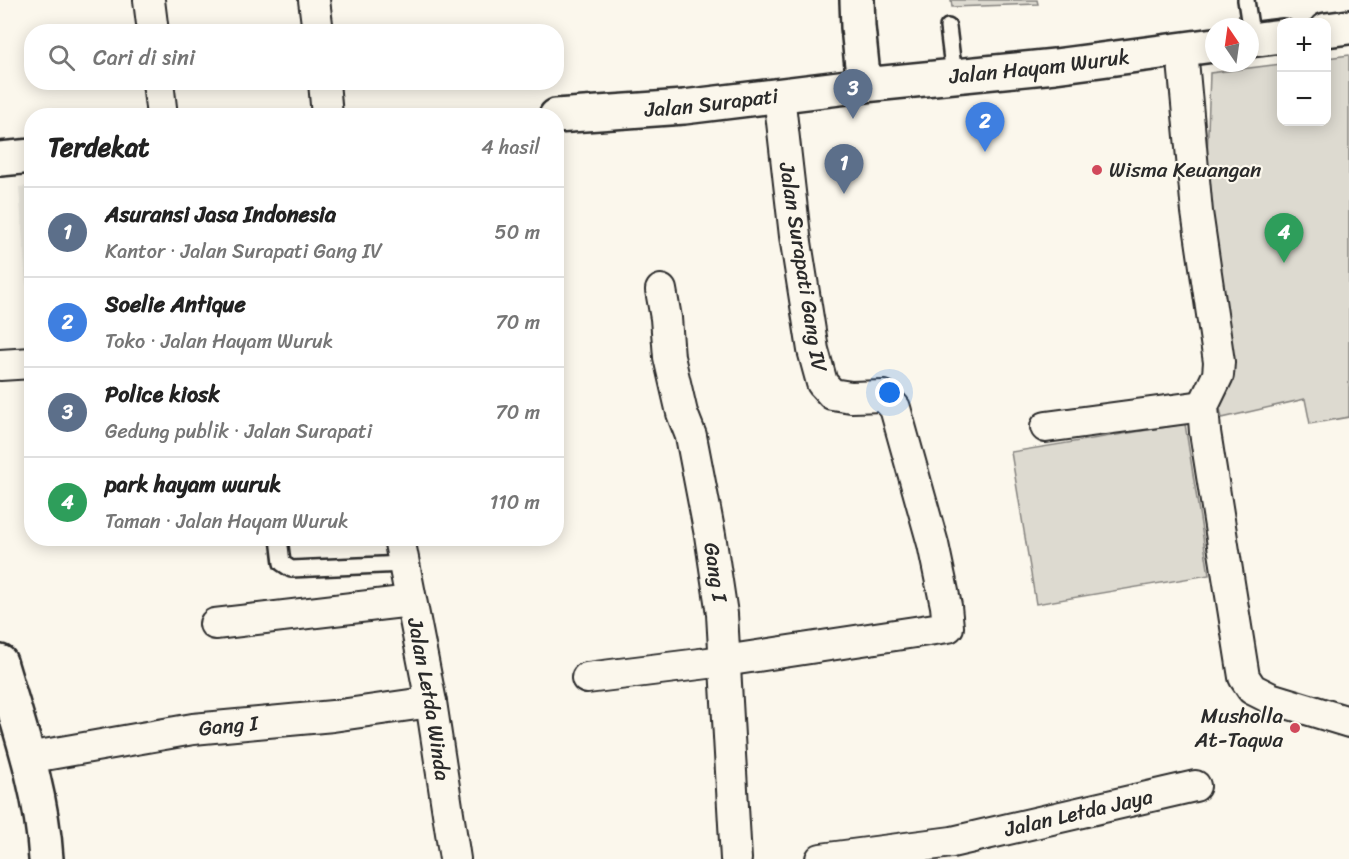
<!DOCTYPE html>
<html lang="id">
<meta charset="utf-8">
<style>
body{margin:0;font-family:Sriracha,sans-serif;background:#f6f6f6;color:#222}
.controls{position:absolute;right:18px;top:18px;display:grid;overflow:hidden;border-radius:12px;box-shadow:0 3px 15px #0003}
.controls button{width:54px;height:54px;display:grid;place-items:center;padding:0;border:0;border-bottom:2px solid #e0e0e0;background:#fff;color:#222;font:30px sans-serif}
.compass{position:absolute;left:1205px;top:18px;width:54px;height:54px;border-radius:50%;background:#fff;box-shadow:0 3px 15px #0003;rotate:347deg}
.you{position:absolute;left:890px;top:393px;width:21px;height:21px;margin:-15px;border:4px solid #fff;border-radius:50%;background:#1a73e8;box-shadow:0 0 0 9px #1a73e833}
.badge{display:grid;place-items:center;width:39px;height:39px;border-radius:50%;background:#d1495b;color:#fff;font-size:20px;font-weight:700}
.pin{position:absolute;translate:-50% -50px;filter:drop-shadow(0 2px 3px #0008)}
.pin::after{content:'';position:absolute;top:32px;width:21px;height:18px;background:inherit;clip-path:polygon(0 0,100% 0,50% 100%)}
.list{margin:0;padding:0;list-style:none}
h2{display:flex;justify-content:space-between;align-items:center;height:78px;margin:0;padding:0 24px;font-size:26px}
h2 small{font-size:20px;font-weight:400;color:#767676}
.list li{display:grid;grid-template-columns:39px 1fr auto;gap:18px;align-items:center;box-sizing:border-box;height:90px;padding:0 24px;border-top:2px solid #e0e0e0}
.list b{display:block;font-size:22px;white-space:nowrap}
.list p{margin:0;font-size:20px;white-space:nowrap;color:#767676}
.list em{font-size:20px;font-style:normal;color:#767676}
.icon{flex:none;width:33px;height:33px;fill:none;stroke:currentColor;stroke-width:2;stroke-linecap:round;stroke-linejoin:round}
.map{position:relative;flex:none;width:1349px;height:859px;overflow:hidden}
.search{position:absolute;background:#fff;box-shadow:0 3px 15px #0003;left:24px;top:24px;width:540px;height:66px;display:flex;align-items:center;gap:15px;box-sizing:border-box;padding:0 21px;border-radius:24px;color:#767676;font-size:22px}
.panel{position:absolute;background:#fff;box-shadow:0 3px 15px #0003;left:24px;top:108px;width:540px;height:438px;border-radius:24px}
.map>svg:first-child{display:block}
.built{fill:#ebe8de}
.green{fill:#dddad0;stroke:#84827e;stroke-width:1.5}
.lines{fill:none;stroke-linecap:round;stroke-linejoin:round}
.service-casing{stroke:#2b2b2b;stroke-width:20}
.minor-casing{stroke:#2b2b2b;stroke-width:34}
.tertiary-casing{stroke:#2b2b2b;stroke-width:38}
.secondary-casing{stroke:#2b2b2b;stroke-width:38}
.service{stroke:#fbf7ec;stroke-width:15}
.minor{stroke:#fbf7ec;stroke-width:30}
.tertiary{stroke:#fbf7ec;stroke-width:33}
.secondary{stroke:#fbf7ec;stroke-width:33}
.poi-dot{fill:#d1495b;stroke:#fbf7ec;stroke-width:2}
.labels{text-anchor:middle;stroke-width:4.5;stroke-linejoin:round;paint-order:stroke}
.street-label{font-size:21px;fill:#2b2b2b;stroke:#fbf7ec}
.poi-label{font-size:21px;fill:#2b2b2b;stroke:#fbf7ec;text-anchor:start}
</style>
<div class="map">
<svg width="1349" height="859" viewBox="0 0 1349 859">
<rect width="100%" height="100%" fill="#fbf7ec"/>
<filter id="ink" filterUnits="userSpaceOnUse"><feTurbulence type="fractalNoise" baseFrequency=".0167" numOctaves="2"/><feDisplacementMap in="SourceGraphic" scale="12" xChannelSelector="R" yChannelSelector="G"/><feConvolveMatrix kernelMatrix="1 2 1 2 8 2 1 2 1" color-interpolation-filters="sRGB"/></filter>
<g filter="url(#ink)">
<path class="built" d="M31,186V285H26L19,187Z"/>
<g class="green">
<path d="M951,0H1037L1038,4L952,7Z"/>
<path d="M1349,55V417L1310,424L1305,399L1222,418L1217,396L1230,364L1207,161L1210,73L1281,64L1282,122H1326L1327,58Z"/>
<path d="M1185,424L1209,575L1036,604L1011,452Z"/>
</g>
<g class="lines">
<defs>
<g id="service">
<path d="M1246,0L1252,40"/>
<path d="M948,27L954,76"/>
<path d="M279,538L282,563L291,569L404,564"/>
</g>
<g id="minor">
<path d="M149,0L153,32"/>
<path d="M314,0L318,32"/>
<path d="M1182,50L1197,212L1219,362L1218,375L1203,406L1205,432L1244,677L1252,689L1270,698L1349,722"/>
<path d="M158,82L162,116"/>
<path d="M324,82L327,116"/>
<path id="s1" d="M661,290L666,318L669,357L682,413L691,436L710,535L722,614L736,859"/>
<path d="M0,365L32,363"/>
<path d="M1046,427L1203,406"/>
<path id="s2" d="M399,538L431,702L455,859"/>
<path d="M215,624L411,601"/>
<path d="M587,678L724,661L948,627L946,606L933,544L895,408L884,396L851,397L832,394L822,383L813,350L795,236L779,95"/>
<path id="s3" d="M27,758L193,729L333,716L431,702"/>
<path id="s4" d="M821,859L952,842L1195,786"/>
</g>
<path id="tertiary" d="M857,0L858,27L864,85"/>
<g id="secondary">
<path d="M1326,30L1349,27"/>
<path d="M1250,40L1282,36"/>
<path id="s5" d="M556,116L684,107L864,85L1055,66L1214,45"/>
<path d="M0,159L32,156"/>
<path d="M0,662C19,726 42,792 46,859"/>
</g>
</defs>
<use href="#service" class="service-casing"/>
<use href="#minor" class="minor-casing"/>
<use href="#tertiary" class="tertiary-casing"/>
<use href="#secondary" class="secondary-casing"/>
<use href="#service" class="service"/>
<use href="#minor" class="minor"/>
<use href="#tertiary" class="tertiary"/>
<use href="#secondary" class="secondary"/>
</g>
</g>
<g class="poi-dot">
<circle cx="1097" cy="170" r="6"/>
<circle cx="1295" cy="728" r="6"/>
</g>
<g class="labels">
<g class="street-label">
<text dy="7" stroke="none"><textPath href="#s5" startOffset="486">Jalan Hayam Wuruk</textPath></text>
<text dy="7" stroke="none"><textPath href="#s5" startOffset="156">Jalan Surapati</textPath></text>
<text transform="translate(803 267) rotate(81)" y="7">Jalan Surapati Gang IV</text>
<text dy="7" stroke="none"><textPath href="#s1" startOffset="288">Gang I</textPath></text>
<text dy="7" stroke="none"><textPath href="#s2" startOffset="164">Jalan Letda Winda</textPath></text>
<text dy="7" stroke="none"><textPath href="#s3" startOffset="204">Gang I</textPath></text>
<text dy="7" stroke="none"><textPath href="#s4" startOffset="262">Jalan Letda Jaya</textPath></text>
</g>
<g class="poi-label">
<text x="1109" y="177">Wisma Keuangan</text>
<text x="1283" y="723" text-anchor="end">Musholla<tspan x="1283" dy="24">At-Taqwa</tspan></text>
</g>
</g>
</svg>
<div class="controls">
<button>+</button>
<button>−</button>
</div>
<svg class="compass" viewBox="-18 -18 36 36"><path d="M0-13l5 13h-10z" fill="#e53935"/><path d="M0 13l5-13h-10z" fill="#767676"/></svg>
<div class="you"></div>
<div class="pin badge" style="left:844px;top:194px;background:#5c6f8a">1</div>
<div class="pin badge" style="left:985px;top:152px;background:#3f7fe0">2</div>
<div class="pin badge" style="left:853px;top:119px;background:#5c6f8a">3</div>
<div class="pin badge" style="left:1284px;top:263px;background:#2e9e5b">4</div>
<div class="search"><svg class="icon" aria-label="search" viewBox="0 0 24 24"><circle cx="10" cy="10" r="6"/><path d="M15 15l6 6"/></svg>Cari di sini</div>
<section class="panel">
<h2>Terdekat<small>4 hasil</small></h2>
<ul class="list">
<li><span class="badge" style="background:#5c6f8a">1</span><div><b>Asuransi Jasa Indonesia</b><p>Kantor · Jalan Surapati Gang IV</p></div><em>50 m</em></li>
<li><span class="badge" style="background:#3f7fe0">2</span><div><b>Soelie Antique</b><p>Toko · Jalan Hayam Wuruk</p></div><em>70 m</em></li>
<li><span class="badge" style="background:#5c6f8a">3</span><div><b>Police kiosk</b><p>Gedung publik · Jalan Surapati</p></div><em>70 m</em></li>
<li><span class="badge" style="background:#2e9e5b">4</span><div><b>park hayam wuruk</b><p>Taman · Jalan Hayam Wuruk</p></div><em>110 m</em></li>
</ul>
</section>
</div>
